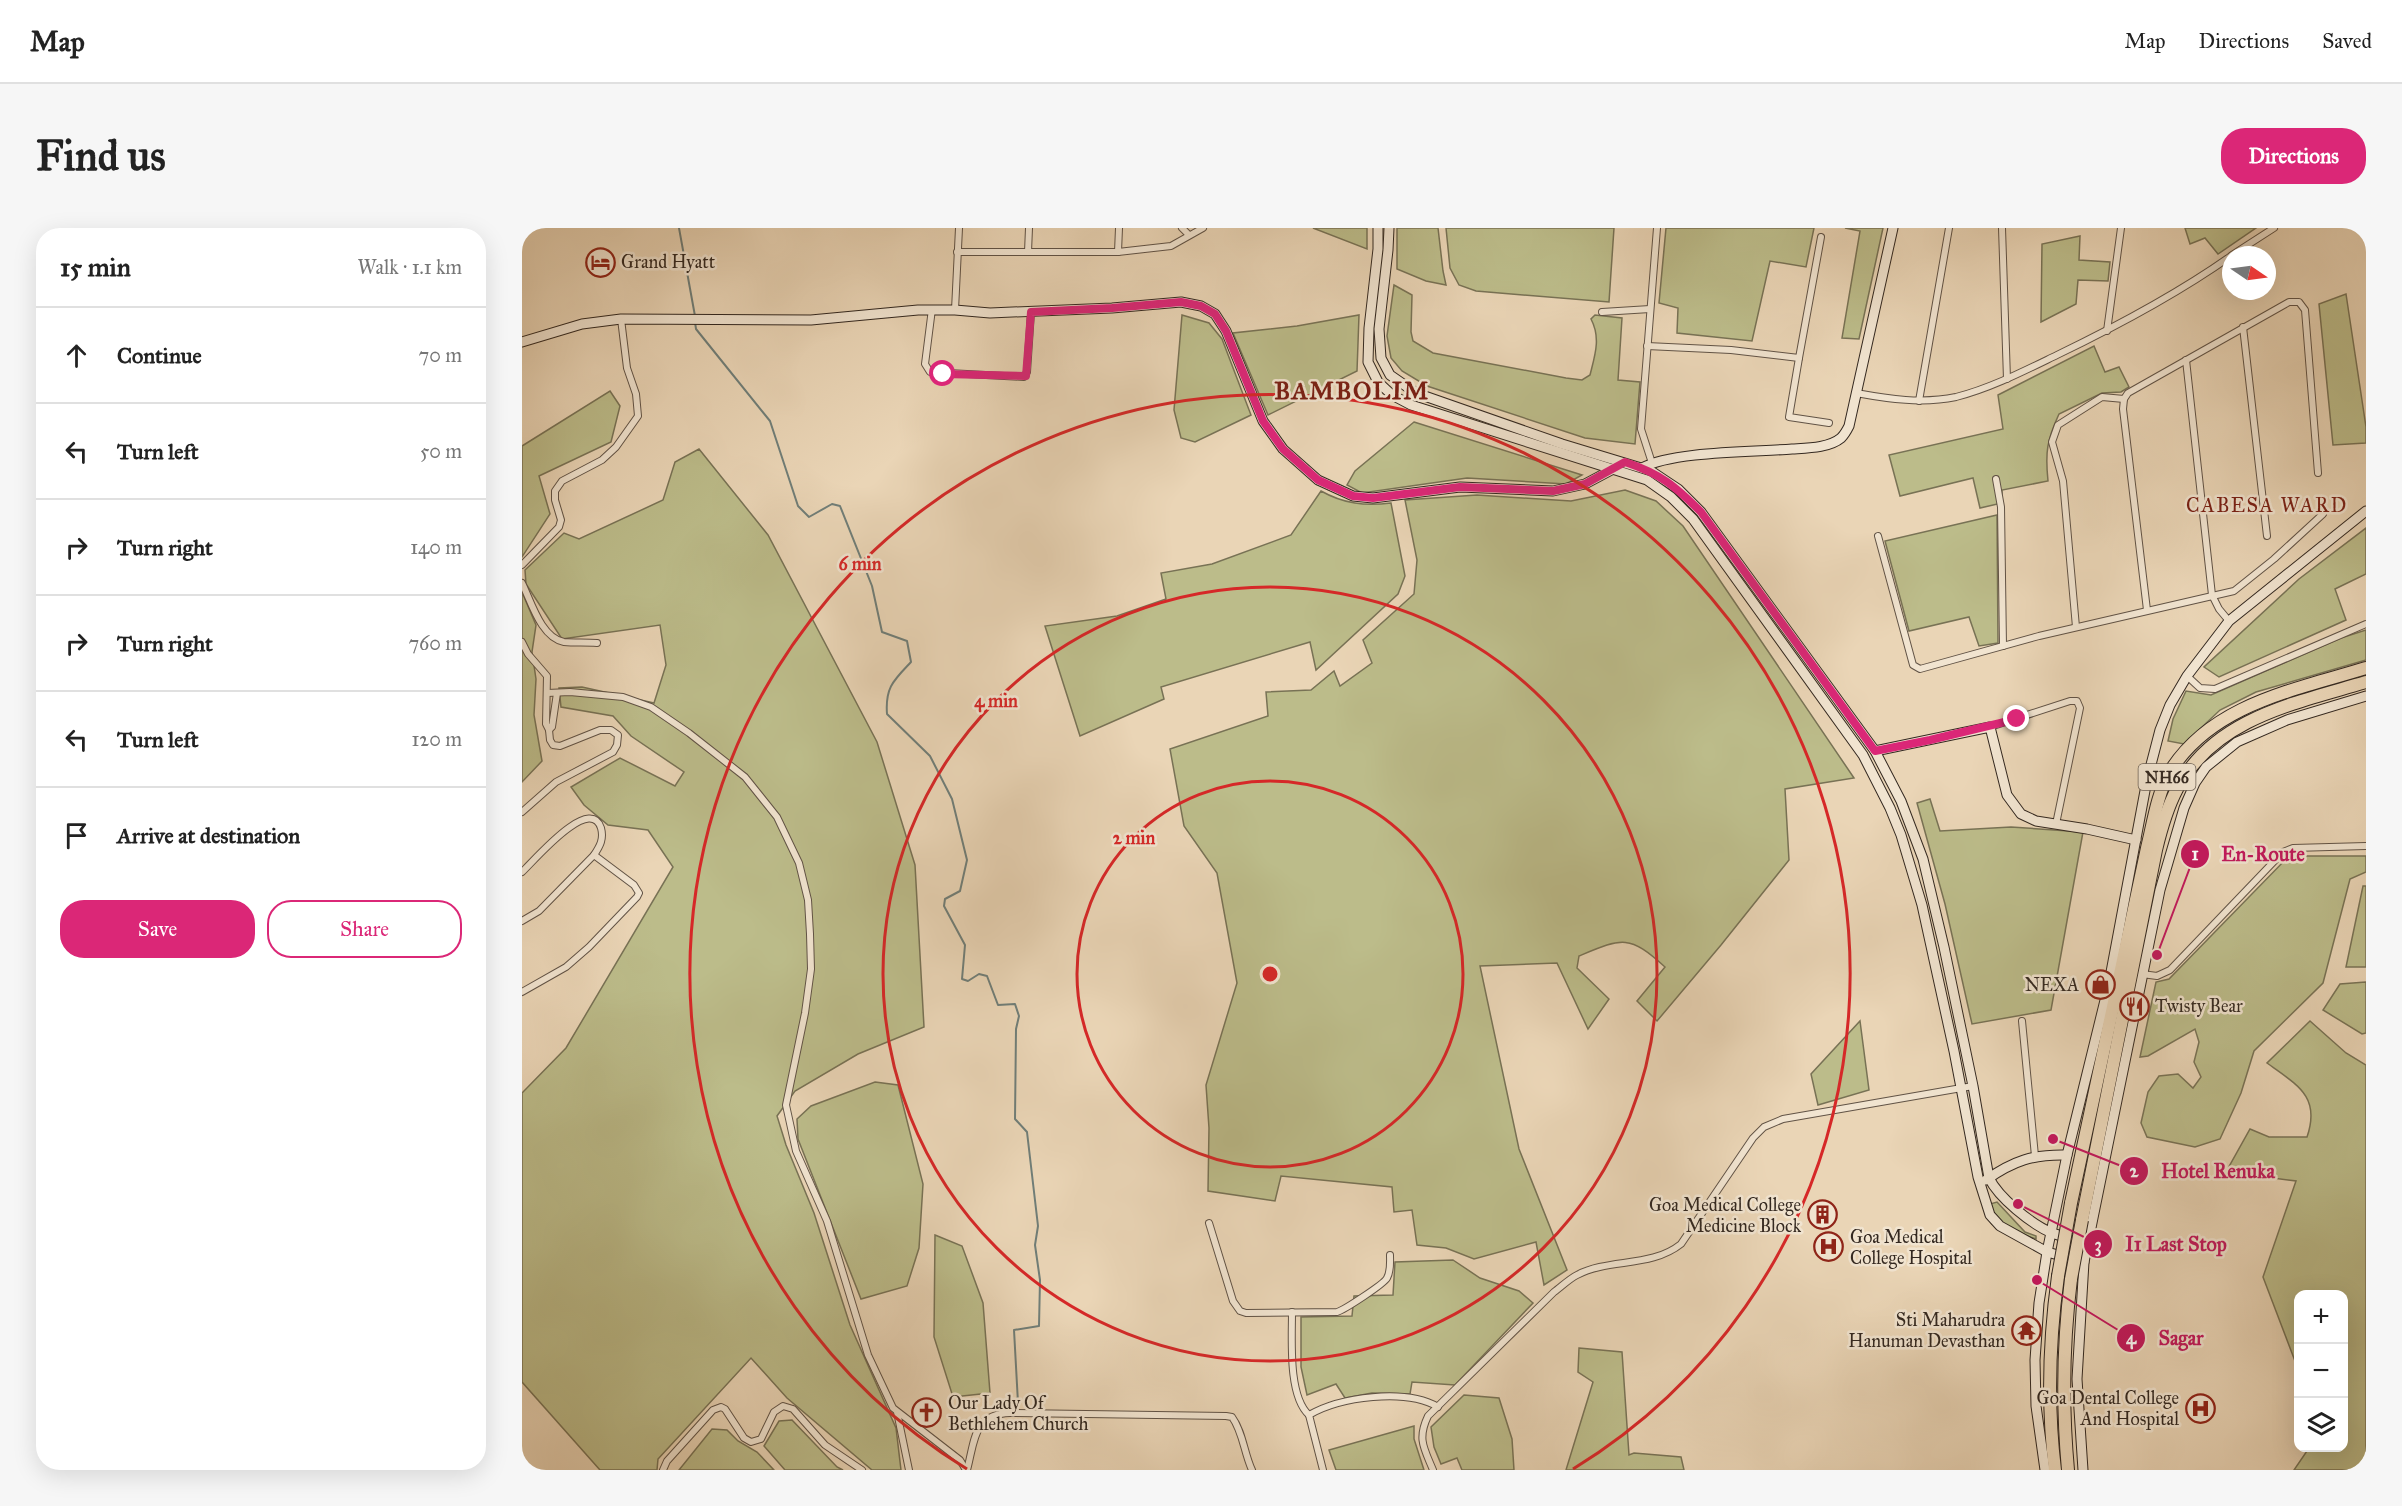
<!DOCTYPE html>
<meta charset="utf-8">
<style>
body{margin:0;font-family:"IM FELL Great Primer",serif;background:#f6f6f6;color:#222}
.controls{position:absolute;right:18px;bottom:18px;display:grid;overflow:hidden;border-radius:12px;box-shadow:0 6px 24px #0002}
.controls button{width:54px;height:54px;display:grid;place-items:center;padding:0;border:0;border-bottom:2px solid #e0e0e0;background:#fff;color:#222;font:30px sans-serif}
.compass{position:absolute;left:1700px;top:18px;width:54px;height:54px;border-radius:50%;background:#fff;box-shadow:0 6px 24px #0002;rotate:103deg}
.stop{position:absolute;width:18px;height:18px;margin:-14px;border:4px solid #db2777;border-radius:50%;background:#fff}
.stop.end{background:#db2777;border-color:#fff;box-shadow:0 2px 6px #0008}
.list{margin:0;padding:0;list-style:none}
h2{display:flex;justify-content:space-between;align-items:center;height:78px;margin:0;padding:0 24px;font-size:26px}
h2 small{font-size:20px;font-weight:400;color:#767676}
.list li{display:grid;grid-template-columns:39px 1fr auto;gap:18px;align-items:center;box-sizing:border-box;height:96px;padding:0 24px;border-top:2px solid #e0e0e0}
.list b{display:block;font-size:22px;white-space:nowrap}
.list em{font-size:20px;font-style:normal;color:#767676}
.actions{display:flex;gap:12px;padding:18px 24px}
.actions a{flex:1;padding:14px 0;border:2px solid #db2777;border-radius:24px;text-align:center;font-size:21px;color:#db2777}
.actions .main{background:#db2777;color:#fff}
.icon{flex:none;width:33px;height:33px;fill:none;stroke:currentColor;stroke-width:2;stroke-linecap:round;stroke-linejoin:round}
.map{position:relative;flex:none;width:1844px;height:1242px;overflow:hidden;border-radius:24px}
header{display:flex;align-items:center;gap:36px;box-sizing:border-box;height:84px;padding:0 30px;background:#fff;border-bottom:2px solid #e0e0e0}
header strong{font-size:28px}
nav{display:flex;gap:33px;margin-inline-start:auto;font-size:21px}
.intro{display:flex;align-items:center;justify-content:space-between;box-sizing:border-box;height:144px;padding:0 36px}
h1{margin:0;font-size:42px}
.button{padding:15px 27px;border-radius:24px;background:#db2777;color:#fff;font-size:21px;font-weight:700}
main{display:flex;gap:36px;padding:0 36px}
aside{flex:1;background:#fff;border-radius:24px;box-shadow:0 6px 24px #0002}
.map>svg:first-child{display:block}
.green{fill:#bcbc8a;stroke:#787255;stroke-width:1.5}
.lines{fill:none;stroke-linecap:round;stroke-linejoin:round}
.stream{stroke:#707e78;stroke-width:2}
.street-casing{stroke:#615346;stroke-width:8}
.secondary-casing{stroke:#332820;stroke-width:11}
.highway-casing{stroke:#332820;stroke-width:14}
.street{stroke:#f1e4d0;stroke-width:6}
.secondary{stroke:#f1e4d0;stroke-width:9}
.highway{stroke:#ead5b6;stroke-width:12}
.highway-bridge-casing{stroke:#332820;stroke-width:14;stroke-linecap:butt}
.highway-bridge{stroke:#ead5b6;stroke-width:12}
.route{stroke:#db2777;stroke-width:8}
.ring{fill:none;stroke:#d62828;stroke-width:3}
.labels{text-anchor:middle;stroke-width:5;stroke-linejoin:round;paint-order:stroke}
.shield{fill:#f1e4d0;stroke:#6c6055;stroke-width:1.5}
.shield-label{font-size:16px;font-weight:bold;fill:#332820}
.poi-label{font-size:18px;fill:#332820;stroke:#f1e4d0;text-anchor:start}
.neighbourhood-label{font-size:20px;letter-spacing:1.5px;fill:#7a1f14;stroke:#f1e4d0}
.district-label{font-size:24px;font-weight:bold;letter-spacing:1.5px;fill:#7a1f14;stroke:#f1e4d0}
.centre{fill:#d62828;stroke:#f1e4d0;stroke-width:3}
.ring-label{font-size:18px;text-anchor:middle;font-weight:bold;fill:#d62828;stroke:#f1e4d0;stroke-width:5;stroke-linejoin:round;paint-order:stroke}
.leader{fill:none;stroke:#c2185b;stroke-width:2}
.callout-dot{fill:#c2185b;stroke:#f1e4d0;stroke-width:2}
.mark-label{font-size:18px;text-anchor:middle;font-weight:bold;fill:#fff}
.callout-label{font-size:20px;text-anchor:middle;font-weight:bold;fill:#c2185b;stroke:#f1e4d0;stroke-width:5;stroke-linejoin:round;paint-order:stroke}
</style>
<header>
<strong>Map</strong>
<nav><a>Map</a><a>Directions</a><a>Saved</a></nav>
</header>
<div class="intro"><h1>Find us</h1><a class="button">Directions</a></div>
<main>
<aside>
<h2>15 min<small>Walk · 1.1 km</small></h2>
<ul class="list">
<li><svg class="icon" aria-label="ahead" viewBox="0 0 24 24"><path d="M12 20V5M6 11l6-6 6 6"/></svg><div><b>Continue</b></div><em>70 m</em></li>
<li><svg class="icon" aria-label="left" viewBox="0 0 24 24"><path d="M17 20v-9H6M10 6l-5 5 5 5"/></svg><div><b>Turn left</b></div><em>50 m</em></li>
<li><svg class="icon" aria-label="right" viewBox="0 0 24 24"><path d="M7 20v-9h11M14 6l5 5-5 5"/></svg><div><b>Turn right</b></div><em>140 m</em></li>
<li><svg class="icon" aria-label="right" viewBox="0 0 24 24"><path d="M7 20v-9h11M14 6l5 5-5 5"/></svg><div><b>Turn right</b></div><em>760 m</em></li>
<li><svg class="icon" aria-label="left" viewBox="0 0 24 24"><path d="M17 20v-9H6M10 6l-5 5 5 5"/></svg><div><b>Turn left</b></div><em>120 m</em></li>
<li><svg class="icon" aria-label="arrive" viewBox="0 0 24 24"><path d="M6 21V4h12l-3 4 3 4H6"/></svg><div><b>Arrive at destination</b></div></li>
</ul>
<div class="actions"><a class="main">Save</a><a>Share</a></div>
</aside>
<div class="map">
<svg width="1844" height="1242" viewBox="0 0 1844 1242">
<rect width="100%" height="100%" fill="#ead5b6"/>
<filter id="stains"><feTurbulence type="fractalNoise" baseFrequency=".00333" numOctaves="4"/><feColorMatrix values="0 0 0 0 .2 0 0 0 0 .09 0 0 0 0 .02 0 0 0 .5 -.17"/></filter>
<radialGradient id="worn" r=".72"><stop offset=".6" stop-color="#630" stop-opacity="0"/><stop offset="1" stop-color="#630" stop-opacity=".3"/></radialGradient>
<g class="green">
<path d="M791,0H845V21Z"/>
<path d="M875,0H916L921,43L924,57L904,53L875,41Z"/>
<path d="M924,0H1092L1087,74L954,63L937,57L928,40Z"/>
<path d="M1144,0H1292L1284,39L1248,33L1230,113L1155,105L1156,80L1137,75Z"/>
<path d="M1323,0H1361L1337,111L1320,110L1338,3Z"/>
<path d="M1663,0H1734L1696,26L1683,10L1668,16Z"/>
<path d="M1558,8L1557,32L1588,34L1586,53L1556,52L1554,76L1519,94L1520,16Z"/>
<path d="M872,57L890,67L889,104L891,113L911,125L1044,150L1060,152L1068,147C1073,127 1079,110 1069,91L1073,87L1100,90L1096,152L1118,154L1113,216L1063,210L905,158L880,143L869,130L865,108Z"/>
<path d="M1824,66L1844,199V215L1811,217L1797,76Z"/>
<path d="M660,87L687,95L700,111L729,187L673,214L659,210L652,182Z"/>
<path d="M837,87L835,143L746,187L711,105L775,98Z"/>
<path d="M1572,118L1583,144L1597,139L1607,159L1599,164L1580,165L1537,186C1525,212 1523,224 1526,253L1480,262V275L1458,280L1451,250L1378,268L1367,227L1481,201L1476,167Z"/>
<path d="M88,163L98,178L89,214L17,248L28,286L0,329V218Z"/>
<path d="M892,194L1060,247L1044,256L945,250L840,265L825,257L833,243Z"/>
<path d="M177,221L246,307L355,514L393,637L402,799L336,826L273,863L255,888L264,917L292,985L328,1097L374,1200L379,1242H350L265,1170L229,1130L136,1231L135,1242H78L0,1154V865L44,820L151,639L126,602L86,597L62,577L49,559L98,530L153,558L162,544L109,508L91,488L39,479L37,460L60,459L132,475L144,437L138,397L40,411L4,356L3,342L42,305L57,311L141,272L153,234Z"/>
<path d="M1103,262L1134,273L1161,298L1332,550L1263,561L1267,632L1199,717L1135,793L1115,773L1143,739C1107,706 1100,710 1057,728L1055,740L1087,771L1066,801L1035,735L958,738L997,921L1045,1042L1022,1057L1014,1014L952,1031L924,1020L895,1017L890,982L872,984L870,959L759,948L753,973L686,963L687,900L684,857L715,755L695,645L662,598L648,521L746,488L744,464L789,462L812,443L818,458L850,435L841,412L892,366L895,332L883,272L955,267L1049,273Z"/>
<path d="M799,263C822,276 843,278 869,275L883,348L876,366L794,442L788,414L639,459L642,471L558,508L523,398L595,388L644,371L639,345L690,336L769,307Z"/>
<path d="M1475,287L1476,415L1457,418L1447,389L1387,403L1363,313Z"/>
<path d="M1844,300V346L1813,361L1824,392L1697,449L1682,439L1777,351Z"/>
<path d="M0,364L14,397L10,424L14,451L12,487L20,533L0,554Z"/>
<path d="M1844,402V432L1734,464L1698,482L1662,516L1646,513L1651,491L1664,463L1689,467L1819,410Z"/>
<path d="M1408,571L1418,603L1489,599L1561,604L1529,782L1450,796L1423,676L1395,575Z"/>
<path d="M1767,628H1844V644L1828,651L1801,755L1732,823L1719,865L1698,911L1673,919L1625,909L1619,895L1626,864L1637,848L1656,846L1671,860L1679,849L1672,834L1677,814L1673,801L1626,828L1618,829L1634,754L1647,751Z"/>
<path d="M1841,658H1844V739H1824Z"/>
<path d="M1844,754V805L1840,806L1801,782L1818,756Z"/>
<path d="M1338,793L1347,862L1296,877L1289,846Z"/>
<path d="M1788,793L1824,825L1844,837V1242H1772L1787,1220H1822V1066H1776V1141L1741,1049L1774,953L1704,944L1728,901L1747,909H1785C1799,868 1775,857 1745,835Z"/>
<path d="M353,854L376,857L401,956L397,1020L385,1058L339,1071L276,911L275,891L289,878Z"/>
<path d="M1475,974L1503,1004L1514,1008V1011L1470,996L1466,990L1468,976Z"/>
<path d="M413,1007L440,1018L461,1075L468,1165L431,1169L412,1109Z"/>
<path d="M931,1032L958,1050L997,1063L1011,1075L933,1157L890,1154L888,1166L850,1165L823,1170L814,1156L785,1167L779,1139V1089L830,1088L832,1068L871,1067L873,1034Z"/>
<path d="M1057,1120L1100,1124L1107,1227L1112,1225L1159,1229L1162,1242H1044L1071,1154L1056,1144Z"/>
<path d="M942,1167L977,1170L990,1211L992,1242H940L935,1230L919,1236L912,1219L909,1199Z"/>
<path d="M270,1192L315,1239L321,1242H263L242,1218L257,1193Z"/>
<path d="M892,1198V1211L902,1242H814L807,1222Z"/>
<path d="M190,1201L205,1202L216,1213L235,1224L252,1242H157Z"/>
</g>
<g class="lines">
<g class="stream">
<path d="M157,0L173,88"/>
<path d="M173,94L174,101L248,193L276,278L287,289L310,276L318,278L350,358L360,404L385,413L389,434C372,452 363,459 365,486L408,528L430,571L445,632L438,663L423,671L422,678L443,717L440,751L446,753L457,746L465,748L476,777L493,776L497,788L494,801L493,891L505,904L516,998L513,1017L518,1052L517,1098L492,1102L496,1175"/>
</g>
<defs>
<g id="street">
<path d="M660,0L667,7"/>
<path d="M1480,0L1485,151"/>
<path d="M435,24H596L649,18L681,0"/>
<path d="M506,24L507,0"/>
<path d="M596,24L597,0"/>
<path d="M1710,27L1752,0"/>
<path d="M410,81L403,136L408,144L502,149L505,144L509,84"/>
<path d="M433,82L437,0"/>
<path d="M1080,84L1128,81"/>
<path d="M1721,99L1745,308"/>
<path d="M1585,103L1599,0"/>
<path d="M1125,118L1209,122L1277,130L1299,9"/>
<path d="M1277,130L1267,189L1307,195"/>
<path d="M1664,132L1690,367L1697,381L1707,393"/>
<path d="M1334,165C1367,171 1400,176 1434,169C1469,160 1502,143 1535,127C1595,98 1654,67 1709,28"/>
<path d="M1397,173L1427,0"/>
<path d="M1130,235L1119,201L1135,0"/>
<path d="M1474,251L1479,279L1481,418"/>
<path d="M1356,308L1391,437L1398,441L1517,408L1712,363L1752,331L1801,286"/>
<path d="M0,337L37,299L39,292L33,272V263L40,253L80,232L94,219L116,188L114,166L105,140L99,91"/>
<path d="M0,355C9,373 19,410 42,414C53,415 64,414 75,415"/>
<path d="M1625,382L1601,181L1602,171L1606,165L1767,74H1777L1783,82L1796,245"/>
<path d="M1554,399L1541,253L1530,214L1536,197L1580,169L1602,171"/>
<path d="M0,414L6,426L25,448L24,496L27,502L30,499L35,465"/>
<path d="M1665,448L1678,460L1693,461L1844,396"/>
<path d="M25,465L48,464L101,469L129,479L167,505L223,549L255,589L277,635L286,672L288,706L289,741L283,785L264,877L274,923L305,993L346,1127L371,1180L438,1232L444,1242"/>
<path d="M1468,499L1548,473H1555L1558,480L1534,596"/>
<path d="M0,584L34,554L91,524L95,517L96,507L89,502H78L38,518L31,517L28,512L27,502"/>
<path d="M0,644C11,634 68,566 79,600C82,611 78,618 72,627L17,683L0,693"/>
<path d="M1620,746L1635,748L1648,742L1761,624L1771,620L1844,618"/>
<path d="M0,764L44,739L67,719L115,669L117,665L112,657L72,627"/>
<path d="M1500,793L1513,928"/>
<path d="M687,995L711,1073L718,1083L724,1085L815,1084C822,1082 862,1056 865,1050C869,1043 868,1034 868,1027"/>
<path d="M770,1084C770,1112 766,1168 787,1187"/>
<path d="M375,1184L387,1242"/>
<path d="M141,1242L145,1233L191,1182L199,1179L203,1181L222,1210L229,1214L239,1211L252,1184L261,1178L271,1181L303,1217L340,1242"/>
<path d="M445,1242C453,1212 451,1186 488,1185L704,1188L710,1189C721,1204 722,1225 730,1242"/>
<path d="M801,1242L787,1187C818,1169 883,1160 916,1179"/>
<path d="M911,1242C902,1220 895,1211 906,1188L1032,1064C1039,1059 1047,1051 1055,1047C1087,1030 1129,1040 1159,1016L1231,910L1242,899L1261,891L1451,858"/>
</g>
<g id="secondary">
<path d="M856,0V21L847,100L846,134L856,154L870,167L889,177L1125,252L1149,269L1171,291L1341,527L1368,580L1379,607L1400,677L1432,823L1456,949L1468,987L1478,998L1525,1024L1562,1034"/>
<path d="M867,0L866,22L857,101L859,130L868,147L894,165L1040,216L1129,243L1156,261L1179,284L1353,523L1379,573L1401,631L1422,719L1451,858L1467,950C1477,970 1509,996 1530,1005C1541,1009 1554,1011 1566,1013"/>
<path d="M0,114L60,96L99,91L289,92L396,82H433L468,85L590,80L659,74L679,78L693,86L704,103L741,193L761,221L796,252L831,268L851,270L938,259L1031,263L1063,256L1095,239"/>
<path d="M1120,240C1150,223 1233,224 1270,221C1285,220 1307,220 1319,210C1322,207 1325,202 1327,198L1371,0"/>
<path d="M1353,523L1468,499L1485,567L1499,586L1514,593L1565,601L1614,612"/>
<path d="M1464,952C1491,933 1511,926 1545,927"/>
<path d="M1523,1242L1514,1178L1513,1132L1517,1075L1525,1024L1545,927L1586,760L1625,552L1638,502L1648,477L1665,448L1707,393L1844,283"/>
<path d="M1561,1242L1555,1151L1562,1034L1638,662L1662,580L1673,555L1684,539L1715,514L1765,492L1844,468"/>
</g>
<g id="highway">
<path d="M1549,975L1625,620C1631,596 1635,567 1647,545C1689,476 1773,462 1844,440"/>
<path d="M1560,992L1634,622C1639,601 1645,580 1655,561C1692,490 1774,475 1844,454"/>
<path d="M1533,1242C1525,1176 1527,1113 1536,1048"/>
<path d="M1546,1242C1540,1177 1541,1115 1549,1051"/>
</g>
</defs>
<use href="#street" class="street-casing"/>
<use href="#secondary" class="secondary-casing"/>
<use href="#highway" class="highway-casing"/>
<use href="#street" class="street"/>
<use href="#secondary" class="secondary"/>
<use href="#highway" class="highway"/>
<defs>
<g id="highway-bridge">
<path d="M1536,1048L1549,975"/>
<path d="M1549,1051L1560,992"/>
</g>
</defs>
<use href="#highway-bridge" class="highway-bridge-casing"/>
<use href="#highway-bridge" class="highway-bridge"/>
</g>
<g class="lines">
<path class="route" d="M421,146L504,148L509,84L590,80L659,74L679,78L693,86L704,103L741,193L761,221L796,252L831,268L851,270L938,259L1031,263L1063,256L1103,234C1139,246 1153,258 1179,284L1353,523L1408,512L1495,491"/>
</g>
<g class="ring">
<circle cx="748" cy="746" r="193"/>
<circle cx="748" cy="746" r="387"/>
<path d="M445 1241A580 580 0 1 1 1051 1241"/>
</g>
<defs>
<symbol id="hotel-ring" viewBox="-11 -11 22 22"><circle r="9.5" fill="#f1e4d0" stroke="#8f2418" stroke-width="1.5"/><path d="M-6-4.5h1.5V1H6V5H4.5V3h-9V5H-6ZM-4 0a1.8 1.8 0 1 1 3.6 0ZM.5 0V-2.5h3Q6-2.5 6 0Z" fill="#8f2418"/></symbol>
<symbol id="shop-ring" viewBox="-11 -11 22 22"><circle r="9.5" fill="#f1e4d0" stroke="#8f2418" stroke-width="1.5"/><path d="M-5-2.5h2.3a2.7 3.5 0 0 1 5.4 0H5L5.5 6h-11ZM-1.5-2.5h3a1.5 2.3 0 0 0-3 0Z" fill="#8f2418"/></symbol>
<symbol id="restaurant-ring" viewBox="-11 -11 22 22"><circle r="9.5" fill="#f1e4d0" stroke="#8f2418" stroke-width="1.5"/><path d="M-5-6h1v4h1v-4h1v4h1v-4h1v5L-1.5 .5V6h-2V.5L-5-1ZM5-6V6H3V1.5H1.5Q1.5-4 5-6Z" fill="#8f2418"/></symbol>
<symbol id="building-ring" viewBox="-11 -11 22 22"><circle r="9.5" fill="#f1e4d0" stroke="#8f2418" stroke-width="1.5"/><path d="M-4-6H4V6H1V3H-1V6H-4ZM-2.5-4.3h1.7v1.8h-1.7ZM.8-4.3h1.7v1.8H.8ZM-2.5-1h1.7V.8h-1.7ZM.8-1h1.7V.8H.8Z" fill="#8f2418"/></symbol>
<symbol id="hospital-ring" viewBox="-11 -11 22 22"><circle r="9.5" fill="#f1e4d0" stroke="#8f2418" stroke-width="1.5"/><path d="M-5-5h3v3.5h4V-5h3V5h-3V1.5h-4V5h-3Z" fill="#8f2418"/></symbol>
<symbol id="temple-ring" viewBox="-11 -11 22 22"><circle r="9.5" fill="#f1e4d0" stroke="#8f2418" stroke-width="1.5"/><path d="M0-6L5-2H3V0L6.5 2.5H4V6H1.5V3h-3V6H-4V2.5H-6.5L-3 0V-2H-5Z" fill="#8f2418"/></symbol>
<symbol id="church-ring" viewBox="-11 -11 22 22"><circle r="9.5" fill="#f1e4d0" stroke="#8f2418" stroke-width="1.5"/><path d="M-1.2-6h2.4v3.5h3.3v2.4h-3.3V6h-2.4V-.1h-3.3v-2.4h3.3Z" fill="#8f2418"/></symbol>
</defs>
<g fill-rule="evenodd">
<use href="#hotel-ring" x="62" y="18" width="33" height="33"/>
<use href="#shop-ring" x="1562" y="740" width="33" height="33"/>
<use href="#restaurant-ring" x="1596" y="762" width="33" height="33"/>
<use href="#building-ring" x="1284" y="970" width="33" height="33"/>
<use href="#hospital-ring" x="1290" y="1002" width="33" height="33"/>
<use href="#temple-ring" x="1488" y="1086" width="33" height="33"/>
<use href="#hospital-ring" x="1662" y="1164" width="33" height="33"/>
<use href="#church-ring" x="388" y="1168" width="33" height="33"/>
</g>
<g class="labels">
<rect class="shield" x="1616.5" y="536" width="57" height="26" rx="4.5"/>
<g class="shield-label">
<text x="1645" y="555">NH66</text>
</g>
<g class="poi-label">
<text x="99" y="40">Grand Hyatt</text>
<text x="1557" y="763" text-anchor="end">NEXA</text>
<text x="1633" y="784">Twisty Bear</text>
<text x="1279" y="983" text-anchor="end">Goa Medical College<tspan x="1279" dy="21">Medicine Block</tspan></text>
<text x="1328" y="1015">Goa Medical<tspan x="1328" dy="21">College Hospital</tspan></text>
<text x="1483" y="1098" text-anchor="end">Sti Maharudra<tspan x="1483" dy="21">Hanuman Devasthan</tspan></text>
<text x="1657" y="1176" text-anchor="end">Goa Dental College<tspan x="1657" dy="21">And Hospital</tspan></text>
<text x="426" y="1181">Our Lady Of<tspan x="426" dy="21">Bethlehem Church</tspan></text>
</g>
<g class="neighbourhood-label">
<text x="1745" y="284">CABESA WARD</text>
</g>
<g class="district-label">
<text x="830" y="171">BAMBOLIM</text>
</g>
</g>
<circle cx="748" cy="746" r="9" class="centre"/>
<g class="ring-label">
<text x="338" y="342">6 min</text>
<text x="474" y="479">4 min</text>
<text x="612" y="616">2 min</text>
</g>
<path class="leader" d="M1635 727L1673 626M1531 911L1612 943M1496 976L1576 1016M1515 1052L1609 1110"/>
<g class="callout-dot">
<circle cx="1635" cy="727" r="6"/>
<circle cx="1531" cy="911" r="6"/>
<circle cx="1496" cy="976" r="6"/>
<circle cx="1515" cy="1052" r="6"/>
<circle cx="1673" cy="626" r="15"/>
<circle cx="1612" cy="943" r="15"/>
<circle cx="1576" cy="1016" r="15"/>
<circle cx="1609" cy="1110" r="15"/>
</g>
<g class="mark-label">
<text x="1673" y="632">1</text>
<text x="1612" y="949">2</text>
<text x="1576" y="1023">3</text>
<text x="1609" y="1116">4</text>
</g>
<g class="callout-label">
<text x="1741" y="633">En-Route</text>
<text x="1696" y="950">Hotel Renuka</text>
<text x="1654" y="1023">I1 Last Stop</text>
<text x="1659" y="1117">Sagar</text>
</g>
<rect width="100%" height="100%" filter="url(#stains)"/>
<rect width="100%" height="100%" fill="url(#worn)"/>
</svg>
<div class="controls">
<button>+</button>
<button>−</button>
<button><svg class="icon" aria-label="layers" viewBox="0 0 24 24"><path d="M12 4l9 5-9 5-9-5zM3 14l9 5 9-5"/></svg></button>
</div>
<svg class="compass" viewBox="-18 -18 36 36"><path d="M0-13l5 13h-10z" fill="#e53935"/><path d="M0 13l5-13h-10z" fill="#767676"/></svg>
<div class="stop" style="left:421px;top:146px"></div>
<div class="stop end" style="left:1495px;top:491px"></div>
</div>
</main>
